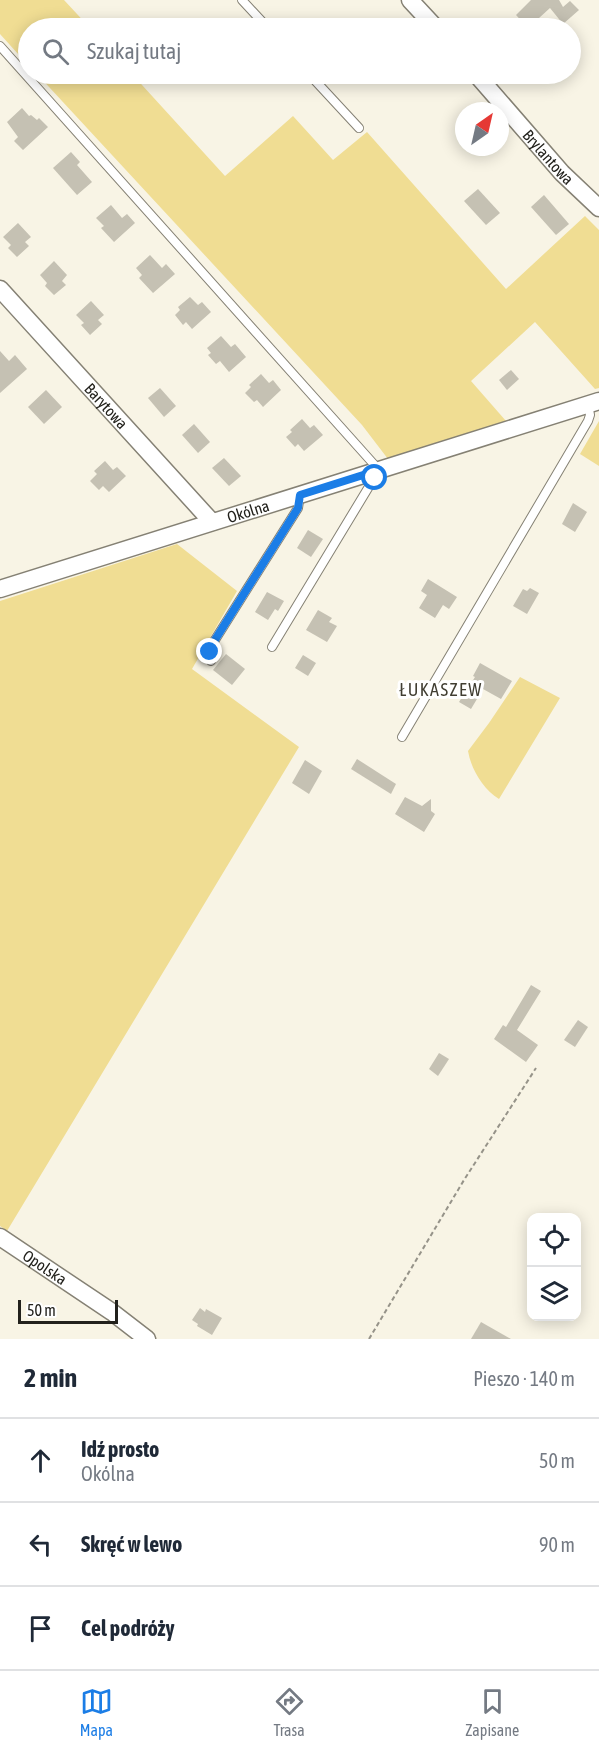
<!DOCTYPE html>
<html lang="pl">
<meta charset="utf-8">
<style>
body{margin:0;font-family:"Asap Condensed",sans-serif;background:#f2f2f3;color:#1f2937}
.controls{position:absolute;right:18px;bottom:18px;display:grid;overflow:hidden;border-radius:12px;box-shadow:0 3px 15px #0003}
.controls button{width:54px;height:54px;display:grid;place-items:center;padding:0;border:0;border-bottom:2px solid #e0e1e3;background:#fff;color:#1f2937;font:30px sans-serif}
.compass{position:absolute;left:455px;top:102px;width:54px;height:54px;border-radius:50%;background:#fff;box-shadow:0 3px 15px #0003;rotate:34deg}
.scale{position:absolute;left:18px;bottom:15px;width:100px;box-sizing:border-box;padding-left:6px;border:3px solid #22211c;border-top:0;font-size:16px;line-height:21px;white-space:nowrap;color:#22211c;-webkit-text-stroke:4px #fff;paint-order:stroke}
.stop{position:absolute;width:18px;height:18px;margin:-14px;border:4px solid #1b7de6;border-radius:50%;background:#fff}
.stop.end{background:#1b7de6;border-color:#fff;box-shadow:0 2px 6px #0008}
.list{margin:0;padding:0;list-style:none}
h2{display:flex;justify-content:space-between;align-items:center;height:78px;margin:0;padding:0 24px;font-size:26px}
h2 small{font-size:20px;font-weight:400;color:#747a83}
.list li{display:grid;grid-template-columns:39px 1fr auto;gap:18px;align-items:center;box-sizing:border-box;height:84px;padding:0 24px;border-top:2px solid #e0e1e3}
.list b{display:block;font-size:22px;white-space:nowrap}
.list p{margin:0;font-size:20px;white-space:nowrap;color:#747a83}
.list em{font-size:20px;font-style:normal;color:#747a83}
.icon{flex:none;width:33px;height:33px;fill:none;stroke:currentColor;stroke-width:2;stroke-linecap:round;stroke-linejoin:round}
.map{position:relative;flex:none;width:599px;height:1339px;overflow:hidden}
.search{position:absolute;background:#fff;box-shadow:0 3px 15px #0003;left:18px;right:18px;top:18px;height:66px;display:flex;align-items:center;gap:15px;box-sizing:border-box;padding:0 21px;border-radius:33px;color:#747a83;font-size:22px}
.sheet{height:330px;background:#fff}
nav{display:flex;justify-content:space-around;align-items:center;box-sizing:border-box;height:84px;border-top:2px solid #e0e1e3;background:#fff;font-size:16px;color:#747a83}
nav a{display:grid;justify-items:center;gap:3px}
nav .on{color:#1b7de6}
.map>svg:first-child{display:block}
.green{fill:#f0dd93}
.building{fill:#c5c1b3}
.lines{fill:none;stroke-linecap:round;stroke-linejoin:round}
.service-casing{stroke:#858174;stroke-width:10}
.minor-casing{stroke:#858174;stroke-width:19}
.path{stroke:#969389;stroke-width:2;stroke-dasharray:4.5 3;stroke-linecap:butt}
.service{stroke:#fff;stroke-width:8}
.minor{stroke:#fff;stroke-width:16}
.route{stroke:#1b7de6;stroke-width:8}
.labels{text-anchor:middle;stroke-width:6;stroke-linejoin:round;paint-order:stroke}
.street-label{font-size:16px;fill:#22211c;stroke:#fff}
.neighbourhood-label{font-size:18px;letter-spacing:1.5px;fill:#413e32;stroke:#fff}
</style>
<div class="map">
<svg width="599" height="1339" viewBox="0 0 599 1339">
<rect width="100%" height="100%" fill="#f8f4e5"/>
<g class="green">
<path d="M0,0H64L90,28H28V65L0,34Z"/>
<path d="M37,74H132L225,176L293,116L333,160L367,132L506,289L585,216L599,230V388L595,389L535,322L471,381L506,421L401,457L388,459L362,425Z"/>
<path d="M599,421V466L580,454Z"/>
<path d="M177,544L237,591L192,669L299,747L7,1231L0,1226V601Z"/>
<path d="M520,677L560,698L499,799C483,789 471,769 468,751L489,723Z"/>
</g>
<g class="building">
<path d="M531,0H559L563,7L570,1L579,10L563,24L550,8L528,28L516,15Z"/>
<path d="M22,108L29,116L31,115L37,120L39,118L48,127L23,150L14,141L18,137L7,122Z"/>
<path d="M71,152L80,162L77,165L92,182L77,195L53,168Z"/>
<path d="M478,189L500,213L486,225L464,201Z"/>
<path d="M544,195L569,224L556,235L531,207Z"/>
<path d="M111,205L122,218L127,214L135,223L114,242L101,228L104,226L96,218Z"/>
<path d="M18,223L31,237L25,242L29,246L17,257L8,248L11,245L3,237Z"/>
<path d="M150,255L162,268L166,264L175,274L153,293L139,278L142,275L136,268Z"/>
<path d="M54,261L67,275L62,281L66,285L54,295L45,286L47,283L40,275Z"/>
<path d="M190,297L198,305L202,302L211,312L192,329L186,322L183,325L175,315L180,310L178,307Z"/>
<path d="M91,301L104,315L98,320L102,324L90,335L81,325L84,323L76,315Z"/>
<path d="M221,336L231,347L235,344L246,357L229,372L220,361L216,364L208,355L211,353L207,348Z"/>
<path d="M0,351L9,361L15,355L27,369L0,393Z"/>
<path d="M511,370L519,379L507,390L499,380Z"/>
<path d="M261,374L269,383L273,380L281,390L263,407L257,400L254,402L245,393L251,387L249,385Z"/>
<path d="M160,388L176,406L164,417L148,398Z"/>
<path d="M46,390L62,407L44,424L28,407Z"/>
<path d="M302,419L310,428L314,425L323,435L304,451L298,444L295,447L286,437L292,432L290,430Z"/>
<path d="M194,424L210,442L198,453L182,435Z"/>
<path d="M224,458L241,476L229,486L212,468Z"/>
<path d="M105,461L113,470L117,467L126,476L109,492L103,486L99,490L90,481L97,474L94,471Z"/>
<path d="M573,503L587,512L575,532L562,524Z"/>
<path d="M308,530L323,539L311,557L297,548Z"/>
<path d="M428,579L457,597L449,609L443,605L435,618L419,608L427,595L421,591Z"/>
<path d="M530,588L539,593L527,614L513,606L523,589L527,591Z"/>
<path d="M267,592L284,601L278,611L275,609L268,620L255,612Z"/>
<path d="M318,610L332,618L329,622L337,626L327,642L306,630Z"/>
<path d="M226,654L245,669L232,685L213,670Z"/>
<path d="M303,655L316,663L308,676L295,668Z"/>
<path d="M480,663L512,681L501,699L483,689L471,709L459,702L475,677L473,676Z"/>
<path d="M357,759L396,784L391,794L351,769Z"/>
<path d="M305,760L322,771L309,794L292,783Z"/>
<path d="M405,797L422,806L431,799V811L435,814L424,832L395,814Z"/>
<path d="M531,985L541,991L517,1030L538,1045L526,1062L494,1039L503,1025L506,1027Z"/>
<path d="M578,1020L588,1027L575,1047L564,1040Z"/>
<path d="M439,1053L449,1059L438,1076L429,1069Z"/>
<path d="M200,1308L205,1312L206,1309L222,1318L212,1335L197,1326L198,1324L192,1320Z"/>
<path d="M481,1322L511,1339H471Z"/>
</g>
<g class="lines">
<defs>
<g id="service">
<path d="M242,0L268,28"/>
<path d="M0,46L379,470L272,647"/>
<path d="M309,74L359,128"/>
<path d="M211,661L210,652L213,643L298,508L300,495"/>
<path d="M402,737L588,421L590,415L588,404"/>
</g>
<g id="minor">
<path d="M410,0L436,28"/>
<path id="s1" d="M476,74L562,173L599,208"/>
<path id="s2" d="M0,289L212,522"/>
<path id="s3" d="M0,589L599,401"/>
<path id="s4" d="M0,1237L112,1312L147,1339"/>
</g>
</defs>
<use href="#service" class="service-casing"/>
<use href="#minor" class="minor-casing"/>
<path class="path" d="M369,1339L464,1180L536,1068"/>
<use href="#service" class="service"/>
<use href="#minor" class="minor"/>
</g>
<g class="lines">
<path class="route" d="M210,652L213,643L298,508L300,495L379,470L375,478"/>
</g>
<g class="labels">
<g class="street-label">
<text dy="6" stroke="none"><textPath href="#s1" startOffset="110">Brylantowa</textPath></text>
<text dy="6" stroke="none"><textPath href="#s2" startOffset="158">Barytowa</textPath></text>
<text dy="6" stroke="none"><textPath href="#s3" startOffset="260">Okólna</textPath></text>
<text dy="6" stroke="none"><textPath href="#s4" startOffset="54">Opolska</textPath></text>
</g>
<g class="neighbourhood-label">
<text x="441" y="696">ŁUKASZEW</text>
</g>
</g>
</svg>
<div class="controls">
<button><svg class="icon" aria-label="locate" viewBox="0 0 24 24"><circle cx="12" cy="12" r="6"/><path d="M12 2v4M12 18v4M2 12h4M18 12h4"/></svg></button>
<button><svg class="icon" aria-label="layers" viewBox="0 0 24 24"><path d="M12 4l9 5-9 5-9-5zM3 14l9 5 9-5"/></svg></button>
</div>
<svg class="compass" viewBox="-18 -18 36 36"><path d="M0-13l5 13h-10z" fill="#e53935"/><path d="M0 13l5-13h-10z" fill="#747a83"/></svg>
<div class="scale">50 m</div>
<div class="stop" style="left:375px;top:478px"></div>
<div class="stop end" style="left:210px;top:652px"></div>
<div class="search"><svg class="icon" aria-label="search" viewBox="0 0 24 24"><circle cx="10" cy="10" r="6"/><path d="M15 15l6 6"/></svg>Szukaj tutaj</div>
</div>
<section class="sheet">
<h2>2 min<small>Pieszo · 140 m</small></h2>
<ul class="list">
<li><svg class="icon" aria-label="ahead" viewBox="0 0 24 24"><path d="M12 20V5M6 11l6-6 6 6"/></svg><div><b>Idź prosto</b><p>Okólna</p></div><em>50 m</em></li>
<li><svg class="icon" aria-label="left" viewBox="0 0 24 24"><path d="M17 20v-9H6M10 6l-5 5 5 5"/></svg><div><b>Skręć w lewo</b></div><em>90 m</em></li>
<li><svg class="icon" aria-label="arrive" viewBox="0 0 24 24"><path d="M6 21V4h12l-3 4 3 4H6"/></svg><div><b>Cel podróży</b></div></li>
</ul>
</section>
<nav>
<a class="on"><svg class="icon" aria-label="map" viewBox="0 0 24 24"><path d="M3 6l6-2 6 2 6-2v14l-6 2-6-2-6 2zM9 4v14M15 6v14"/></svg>Mapa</a>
<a><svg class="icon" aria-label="directions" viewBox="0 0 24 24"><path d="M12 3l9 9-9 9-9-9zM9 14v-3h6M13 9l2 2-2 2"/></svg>Trasa</a>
<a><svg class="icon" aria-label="saved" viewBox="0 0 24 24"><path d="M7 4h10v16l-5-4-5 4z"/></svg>Zapisane</a>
</nav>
